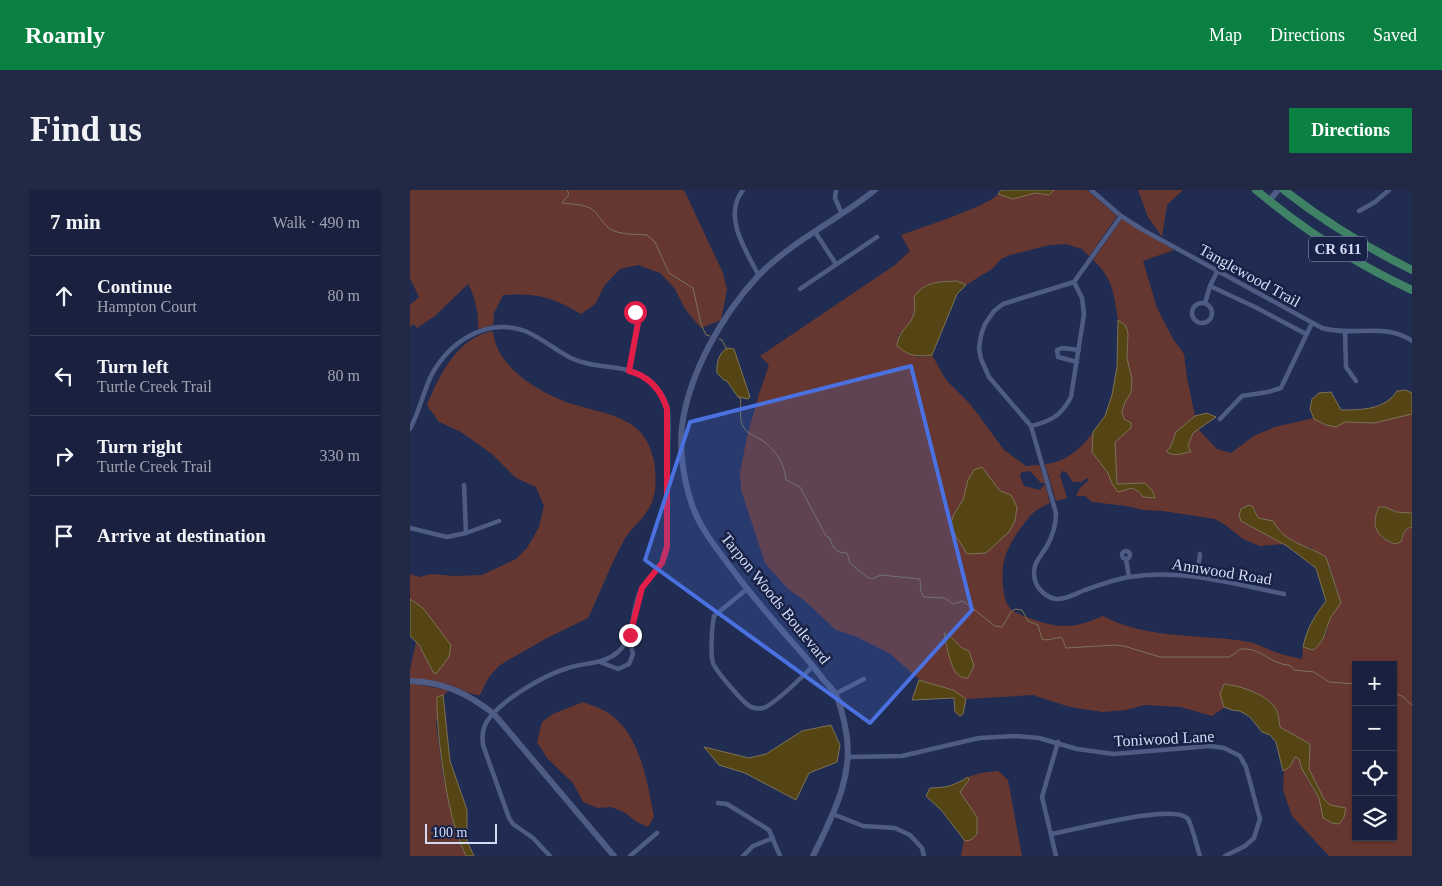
<!DOCTYPE html>
<meta charset="utf-8">
<style>
body{margin:0;font-family:"Times New Roman",serif;background:#222945;color:#f1f3f6}
.controls{position:absolute;right:15px;bottom:15px;display:grid;overflow:hidden;border-radius:0px;box-shadow:0 1px 4px #0004}
.controls button{width:45px;height:45px;display:grid;place-items:center;padding:0;border:0;border-bottom:1px solid #373e58;background:#19213e;color:#f1f3f6;font:25px sans-serif}
.scale{position:absolute;left:15px;bottom:12px;width:72px;box-sizing:border-box;padding-left:5px;border:2px solid #d2dbf3;border-top:0;font-size:14px;line-height:18px;white-space:nowrap;color:#d2dbf3;-webkit-text-stroke:4px #182246;paint-order:stroke}
.stop{position:absolute;width:15px;height:15px;margin:-11px;border:4px solid #e11d48;border-radius:50%;background:#fff}
.stop.end{background:#e11d48;border-color:#fff;box-shadow:0 1px 5px #0008}
.list{margin:0;padding:0;list-style:none}
h2{display:flex;justify-content:space-between;align-items:center;height:65px;margin:0;padding:0 20px;font-size:21px}
h2 small{font-size:16px;font-weight:400;color:#9fa3b0}
.list li{display:grid;grid-template-columns:32px 1fr auto;gap:15px;align-items:center;box-sizing:border-box;height:80px;padding:0 20px;border-top:1px solid #373e58}
.list b{display:block;font-size:19px;white-space:nowrap}
.list p{margin:0;font-size:16px;white-space:nowrap;color:#9fa3b0}
.list em{font-size:16px;font-style:normal;color:#9fa3b0}
.icon{flex:none;width:28px;height:28px;fill:none;stroke:currentColor;stroke-width:2;stroke-linecap:round;stroke-linejoin:round}
.map{position:relative;flex:none;width:1002px;height:666px;overflow:hidden;border-radius:0px}
header{display:flex;align-items:center;gap:30px;box-sizing:border-box;height:70px;padding:0 25px;background:#0b8043;color:#fff}
header strong{font-size:24px}
nav{display:flex;gap:28px;margin-inline-start:auto;font-size:18px}
.intro{display:flex;align-items:center;justify-content:space-between;box-sizing:border-box;height:120px;padding:0 30px}
h1{margin:0;font-size:35px}
.button{padding:12px 22px;border-radius:0px;background:#0b8043;color:#fff;font-size:18px;font-weight:700}
main{display:flex;gap:30px;padding:0 30px}
aside{flex:1;background:#19213e;border-radius:0px;box-shadow:0 1px 4px #0004}
.map>svg:first-child{display:block}
.green{fill:#663730;fill-rule:evenodd}
.water{fill:#564514;stroke:#7b7257}
.lines{fill:none;stroke-linecap:round;stroke-linejoin:round}
.stream{stroke:#7b7257;stroke-width:1}
.street{stroke:#4e5c85;stroke-width:4.5}
.secondary{stroke:#4e5c85;stroke-width:6}
.primary{stroke:#3f8266;stroke-width:8}
.route{stroke:#e11d48;stroke-width:6}
.marked{fill:#4a71df;fill-opacity:0.2;stroke:#4a71df;stroke-width:4;stroke-linejoin:round}
.labels{text-anchor:middle;stroke-width:5;stroke-linejoin:round;paint-order:stroke}
.shield{fill:#182246;stroke:#9aa4bf;stroke-width:1}
.shield-label{font-size:15px;font-weight:bold;fill:#d2dbf3}
.street-label{font-size:16px;fill:#d2dbf3;stroke:#182246}
</style>
<header>
<strong>Roamly</strong>
<nav><a>Map</a><a>Directions</a><a>Saved</a></nav>
</header>
<div class="intro"><h1>Find us</h1><a class="button">Directions</a></div>
<main>
<aside>
<h2>7 min<small>Walk · 490 m</small></h2>
<ul class="list">
<li><svg class="icon" aria-label="ahead" viewBox="0 0 24 24"><path d="M12 20V5M6 11l6-6 6 6"/></svg><div><b>Continue</b><p>Hampton Court</p></div><em>80 m</em></li>
<li><svg class="icon" aria-label="left" viewBox="0 0 24 24"><path d="M17 20v-9H6M10 6l-5 5 5 5"/></svg><div><b>Turn left</b><p>Turtle Creek Trail</p></div><em>80 m</em></li>
<li><svg class="icon" aria-label="right" viewBox="0 0 24 24"><path d="M7 20v-9h11M14 6l5 5-5 5"/></svg><div><b>Turn right</b><p>Turtle Creek Trail</p></div><em>330 m</em></li>
<li><svg class="icon" aria-label="arrive" viewBox="0 0 24 24"><path d="M6 21V4h12l-3 4 3 4H6"/></svg><div><b>Arrive at destination</b></div></li>
</ul>
</aside>
<div class="map">
<svg width="1002" height="666" viewBox="0 0 1002 666">
<rect width="100%" height="100%" fill="#212c52"/>
<g class="green">
<path d="M0,0H274L313,83L317,100L311,130L291,138L275,119L265,99L250,83L228,75L210,79L195,95L185,114L171,124C142,107 127,103 93,105L84,123L83,135L68,139C69,125 65,106 58,94L25,126L7,138L4,134L0,137V115L9,107L0,88Z"/>
<path d="M644,0H677L707,26L679,66L672,59L656,54L640,55L600,65L591,69L582,79L556,95C538,88 516,90 504,107C507,124 501,134 488,146L508,167L522,165L536,190L561,215L594,260L616,276L629,275L635,293H631L620,281L612,282L610,286L614,296L630,300L635,294L640,313C634,316 625,320 621,325C612,335 601,351 596,364C591,376 591,406 599,417C603,423 612,425 619,428C649,439 663,439 693,426C736,449 787,444 833,451C845,452 854,458 865,462C874,465 883,467 892,469L893,457L903,460L916,444L920,428L931,413L920,377L901,358L884,353L868,341L863,331L848,328L845,319L832,318L829,325L830,330L873,354L850,356L833,349L814,334L805,329L753,321L734,320L716,316L682,312L675,306H666L670,298L679,290L677,288L672,292H663L656,282L652,281L650,286L657,308L646,311L635,274C655,273 672,258 683,242L682,262L698,283L702,294L722,298L736,308L745,307L725,293L707,294L705,252L711,245L714,229L712,222L715,212L721,203L722,189L717,168L718,163L716,136L708,130C704,104 703,88 683,70L712,29L764,60L733,71L747,118L763,149L774,164L777,188L785,226L766,242L760,259L756,261L778,256L783,243L788,239L807,259L821,263L844,246L865,237L904,228L916,235L935,232L964,233L1002,224V323L986,322L975,317H969C960,335 967,348 985,354L991,352C993,345 994,338 1002,337V666H919L882,626L873,600L874,580L880,577L885,567L889,569C894,587 905,605 920,615L914,609L899,579L900,554L870,537C869,532 869,526 867,521C858,504 831,496 814,494L815,517L802,526L771,517L735,515L716,520L693,522L660,517L623,505L556,509L543,500L510,490L479,463L447,447L426,440L394,410L378,399L355,373L331,300L330,283L337,247L349,204L359,175L350,166L485,75L500,61L491,45C508,39 581,15 588,4L603,9L625,3L639,5ZM564,280L581,291L590,301L601,305L557,364L547,345L544,324L553,310L558,290ZM534,443L540,445L549,458L546,483L535,454ZM946,475H983V647H946Z"/>
<path d="M728,0H773L757,15L752,47L738,27Z"/>
<path d="M83,141C86,177 128,202 159,213C196,225 235,225 244,271C246,284 247,299 242,312C236,328 220,338 213,352C200,376 190,403 178,428L135,449L90,475L79,487L70,505C60,505 52,499 43,496C30,491 15,490 0,488V480L6,452L15,464L23,482V433L13,418L0,409V384L9,387L21,384L44,386L72,385L106,369L117,358L129,337L134,316L126,297L106,288L82,264L51,242L29,232L17,215C29,185 48,147 83,141Z"/>
<path d="M0,493L38,500L33,507V505L26,533L33,586L46,645L56,666H0Z"/>
<path d="M173,512C180,515 188,517 195,521C230,541 237,591 244,627L238,637L227,632L214,622L201,617L188,618L173,612L163,593L137,568L127,552L132,532L143,524Z"/>
<path d="M588,581L598,590L612,666H551L554,649L555,651L567,644V627L550,602L559,590L558,587L571,583Z"/>
</g>
<g class="water">
<path d="M591,0H644L639,5L625,3L603,9L588,4Z"/>
<path d="M547,91L556,95L547,104L522,165C507,167 498,166 487,156C489,134 509,137 504,107C515,91 529,92 547,91Z"/>
<path d="M708,130L716,136L718,144L717,168L722,189L721,203L715,212L712,222L714,229L721,233V238L705,252L707,294L735,293L742,300L745,308L733,307L729,302L722,298L708,302L702,294L698,283L682,262L683,242L695,226L702,205L707,177Z"/>
<path d="M317,158L324,159L340,207L338,209L328,207L317,191L314,190L307,183C306,173 309,163 317,158Z"/>
<path d="M996,200L1002,203V224L964,233L935,232L926,237L916,235L904,229L900,219L902,209L909,203L921,202L931,220C951,220 975,220 987,201Z"/>
<path d="M797,223L806,227L783,243L778,256L781,262C771,263 764,268 756,261L760,258L766,242L785,226Z"/>
<path d="M572,277L590,301L601,305L607,317L605,331L599,342L576,363L557,364L540,336L544,324L553,310L558,290L564,280Z"/>
<path d="M839,315L843,317L848,328L863,331C876,354 895,354 916,367L931,413C928,418 924,422 921,427C914,441 917,449 903,460L893,457C897,438 905,425 916,411L906,378L877,356L831,331L829,325L831,319Z"/>
<path d="M969,317H975L986,322L1002,323V337C994,338 993,345 991,352L985,354C967,348 960,335 969,317Z"/>
<path d="M0,409L13,418L41,455L39,467L26,484L23,482L9,455L0,446Z"/>
<path d="M534,443C546,447 544,456 559,461L564,476L558,488C553,488 550,487 546,483C541,477 535,451 534,443Z"/>
<path d="M509,490L543,500L556,509L553,524L550,526L545,522L544,508L502,510Z"/>
<path d="M814,494C831,496 858,504 867,521C869,526 869,532 870,537L900,554L899,579L914,609L920,615L936,618L934,627L929,634L922,633L913,628L909,608L892,579L889,569L885,567L880,577L873,581L866,552L860,545L852,542L840,527L830,521L822,520L814,517L810,504Z"/>
<path d="M33,505L40,571L57,620V651L64,666H56C40,632 35,595 30,557C28,539 27,526 27,507Z"/>
<path d="M421,535L430,555L427,572L399,583L386,610L335,583L309,575L294,557L339,568L356,564L392,541Z"/>
<path d="M558,587L559,590L550,602L567,627V644L561,650L555,651L532,621L516,606L520,598C537,598 545,595 558,587Z"/>
</g>
<g class="lines">
<g class="stream">
<path d="M157,0L159,4L152,13C161,14 175,14 183,20C190,26 193,35 202,40C212,45 226,44 237,45L245,52L259,83L283,98L291,134L296,145L300,146"/>
<path d="M309,149L312,150L317,160"/>
<path d="M330,207C332,215 329,226 332,234C335,243 345,246 353,251C366,260 375,275 376,290L390,297L416,346L420,348C422,358 426,363 437,363L440,373L457,387L462,389L471,385L510,389L511,402L514,407L535,408L543,414L553,411L585,436L592,437L601,422L605,419L612,420L618,431L628,435L632,449C640,452 644,446 652,448L656,458L704,455L714,456L750,467H819L823,465L830,459C849,458 853,467 869,473C873,475 877,474 881,476L884,480L904,482L919,492L946,494"/>
<path d="M983,503L992,506L1002,515"/>
</g>
<g class="street">
<path d="M333,0C312,26 336,61 349,86"/>
<path d="M426,0L425,8L432,24"/>
<path d="M681,0L711,26L733,40L912,138C941,147 975,132 1002,151"/>
<path d="M949,21L965,12L979,0"/>
<path d="M711,26L664,92L593,114L584,121L575,134L571,145L569,158L571,169L579,187L621,236L646,323C646,335 643,345 637,356C630,368 621,374 625,390C627,399 637,408 646,409C656,410 667,403 675,400C690,395 705,389 719,387C771,378 824,394 874,404"/>
<path d="M405,42L426,74"/>
<path d="M800,96L845,117L896,144"/>
<path d="M390,99L467,47"/>
<circle cx="792" cy="123" r="10"/>
<path d="M795,113L800,96L808,80"/>
<path d="M935,141L936,177L946,191"/>
<path d="M667,172L648,167L647,160L652,158L669,160"/>
<path d="M219,181L228,133V127L225,122"/>
<path d="M810,229L832,206L858,202L871,198L902,133"/>
<path d="M621,236C641,231 651,226 661,207L674,124L672,108L664,92"/>
<path d="M0,239C9,222 13,203 21,186C39,152 76,127 115,141C132,148 145,160 161,168C183,179 210,174 231,185C244,192 252,202 257,216C260,229 258,245 258,258C258,279 258,301 257,322C257,336 258,350 256,364C251,378 239,386 232,398C220,418 227,445 208,462C193,475 175,472 158,478C134,485 89,511 76,533C72,540 72,547 73,555L99,628L103,634L123,648L140,666"/>
<path d="M54,295L56,343"/>
<path d="M0,338L37,347L56,343L89,331"/>
<circle cx="716" cy="365" r="4"/>
<path d="M716,369L719,387"/>
<path d="M787,387L790,364"/>
<path d="M337,399L304,426C302,436 300,463 303,473C306,481 333,513 341,517C344,518 350,519 353,518C364,515 394,485 403,476"/>
<path d="M190,472L208,479L219,474L223,464L219,448"/>
<path d="M425,504L454,489"/>
<path d="M439,567L492,566L569,548L605,546L629,548L667,559L704,564L800,556L814,558L830,566L836,577L850,629L844,648L835,656L815,666"/>
<path d="M308,613L317,614L359,640L370,666"/>
<path d="M423,624L453,636L485,638L500,645L512,658L514,666"/>
<path d="M641,644C662,641 765,612 778,629C782,635 787,658 790,666"/>
<path d="M220,666L247,643"/>
<path d="M333,666L343,656L363,648"/>
<path d="M646,666L632,607L648,552"/>
</g>
<g class="secondary">
<path d="M859,11L868,0"/>
<path d="M0,491C34,492 57,503 84,524L204,666"/>
<path d="M403,666C423,625 446,583 435,536C433,526 430,514 426,505C423,499 417,494 413,489C398,469 380,450 363,430C346,410 329,389 313,367C301,351 289,335 282,315C274,291 269,261 272,236C279,183 312,125 348,86C382,51 428,30 465,0"/>
</g>
<g class="primary">
<path d="M846,0C893,39 946,74 1002,100"/>
<path d="M874,0C915,32 956,57 1002,80"/>
</g>
</g>
<g class="lines">
<path class="route" d="M220,445L232,398L252,373L257,357V219C251,200 239,186 219,181L228,133L225,122"/>
</g>
<path class="marked" d="M501,176L562,420L460,533L235,370L280,232Z"/>
<g class="labels">
<rect class="shield" x="899" y="46.5" width="58" height="25" rx="4"/>
<g class="shield-label">
<text x="928" y="64">CR 611</text>
</g>
<g class="street-label">
<text transform="translate(840 85) rotate(29)" y="6">Tanglewood Trail</text>
<text transform="translate(812 381) rotate(9)" y="6">Annwood Road</text>
<text transform="translate(366 408) rotate(51)" y="6">Tarpon Woods Boulevard</text>
<text transform="translate(754 548) rotate(-3)" y="6">Toniwood Lane</text>
</g>
</g>
</svg>
<div class="controls">
<button>+</button>
<button>−</button>
<button><svg class="icon" aria-label="locate" viewBox="0 0 24 24"><circle cx="12" cy="12" r="6"/><path d="M12 2v4M12 18v4M2 12h4M18 12h4"/></svg></button>
<button><svg class="icon" aria-label="layers" viewBox="0 0 24 24"><path d="M12 4l9 5-9 5-9-5zM3 14l9 5 9-5"/></svg></button>
</div>
<div class="scale">100 m</div>
<div class="stop" style="left:225px;top:122px"></div>
<div class="stop end" style="left:220px;top:445px"></div>
</div>
</main>
